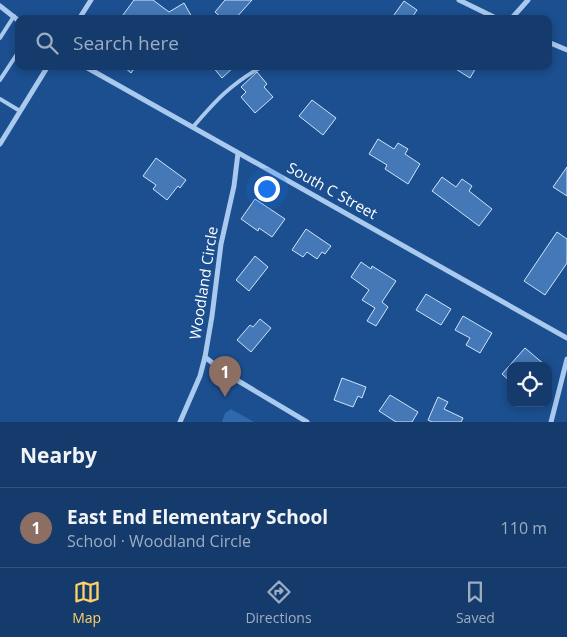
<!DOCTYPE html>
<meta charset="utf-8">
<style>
body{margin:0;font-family:"Open Sans",sans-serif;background:#1d4271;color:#f1f3f6}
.controls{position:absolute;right:15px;bottom:15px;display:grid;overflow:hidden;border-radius:10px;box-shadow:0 2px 8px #0003}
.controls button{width:45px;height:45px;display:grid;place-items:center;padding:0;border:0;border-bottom:1px solid #33557e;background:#143b6b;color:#f1f3f6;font:25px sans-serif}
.you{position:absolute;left:266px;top:188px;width:18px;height:18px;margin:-12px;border:4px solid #fff;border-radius:50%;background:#1a73e8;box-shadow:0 0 0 8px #1a73e833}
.badge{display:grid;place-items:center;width:32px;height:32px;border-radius:50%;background:#ffd166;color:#fff;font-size:16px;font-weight:700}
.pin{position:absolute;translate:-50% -41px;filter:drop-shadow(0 1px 2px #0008)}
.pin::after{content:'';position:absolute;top:26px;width:18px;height:15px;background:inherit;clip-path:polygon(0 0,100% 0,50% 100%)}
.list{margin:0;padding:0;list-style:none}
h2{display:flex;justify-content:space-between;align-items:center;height:65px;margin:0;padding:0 20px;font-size:21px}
h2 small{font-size:16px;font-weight:400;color:#9dadc1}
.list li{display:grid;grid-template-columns:32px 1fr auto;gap:15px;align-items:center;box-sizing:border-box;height:80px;padding:0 20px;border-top:1px solid #33557e}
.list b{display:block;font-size:19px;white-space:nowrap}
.list p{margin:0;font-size:16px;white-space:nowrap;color:#9dadc1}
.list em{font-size:16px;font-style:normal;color:#9dadc1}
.icon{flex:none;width:28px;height:28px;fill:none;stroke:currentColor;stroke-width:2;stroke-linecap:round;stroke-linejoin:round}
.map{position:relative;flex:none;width:567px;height:422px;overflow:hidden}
.search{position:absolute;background:#143b6b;box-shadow:0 2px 8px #0003;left:15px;right:15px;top:15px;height:55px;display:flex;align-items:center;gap:12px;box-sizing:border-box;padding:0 18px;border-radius:10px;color:#9dadc1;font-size:19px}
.sheet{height:145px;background:#143b6b}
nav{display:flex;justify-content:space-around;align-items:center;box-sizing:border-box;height:70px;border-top:1px solid #33557e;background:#143b6b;font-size:14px;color:#9dadc1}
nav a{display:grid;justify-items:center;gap:2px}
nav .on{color:#ffd166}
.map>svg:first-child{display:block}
.green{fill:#2e69ad}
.building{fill:#4478b7;stroke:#cfe3fa}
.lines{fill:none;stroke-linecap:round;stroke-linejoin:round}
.lane{stroke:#a9c9ee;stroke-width:4}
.street{stroke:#a9c9ee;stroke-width:5}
.labels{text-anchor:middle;stroke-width:5;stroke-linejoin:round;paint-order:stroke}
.street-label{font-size:15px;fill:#fff;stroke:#1b4f8f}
</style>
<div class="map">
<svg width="567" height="422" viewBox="0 0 567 422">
<rect width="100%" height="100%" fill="#1b4f8f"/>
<path class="green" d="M231,409L254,422H222L225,413Z"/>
<g class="building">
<path d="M134,0H153L169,12L184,3L193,19H120Z"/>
<path d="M225,0H252L235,19H223L215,12Z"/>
<path d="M404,1L417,10L411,19H388L389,17L391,19Z"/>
<path d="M123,66H136L131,73Z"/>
<path d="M212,66H235L222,78Z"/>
<path d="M451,66H477L470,78Z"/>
<path d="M257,72L267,84L264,87L273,97L255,113L241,97L246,92L241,87Z"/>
<path d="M312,100L336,118L323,135L299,116Z"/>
<path d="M378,139L394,149L398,143L408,149L405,154L420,164L408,184L385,169L387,165L369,154Z"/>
<path d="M156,158L186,180L180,188L178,186L167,200L153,189L156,185L143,176Z"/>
<path d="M567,167V196L553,187Z"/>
<path d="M442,177L456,187L462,179L472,186L469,191L492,209L479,226L432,191Z"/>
<path d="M255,199L285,219L272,237L259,228L258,231L241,219Z"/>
<path d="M306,229L331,246L325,254L322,252L317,259L307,252L303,257L292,250Z"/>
<path d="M557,232L567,239V263L545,295L524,281Z"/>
<path d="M255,256L268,267L249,291L236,280Z"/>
<path d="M361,262L371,269L372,266L396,281L382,302L388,307L376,326L367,321L375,308L362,300L369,290L351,277Z"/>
<path d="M426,294L451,309L441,325L416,310Z"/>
<path d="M463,316L492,333L480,353L466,345L470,338L455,330Z"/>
<path d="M260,319L271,328L251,352L237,340L250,325L253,327Z"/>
<path d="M525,348L545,365L511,366V382L502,374Z"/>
<path d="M342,378L366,387L362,398L358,396L353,407L334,400Z"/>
<path d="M390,395L418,412L412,422H396L379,411Z"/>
<path d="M438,397L448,402L444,409L463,418L461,422H432L428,420Z"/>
</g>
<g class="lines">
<g class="lane">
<path d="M0,38L14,16"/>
<path d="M0,80L19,51"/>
<path d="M0,99L20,111"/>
<path d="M193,127C216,100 230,85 261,67"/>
</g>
<g class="street">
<path d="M459,0L498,19"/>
<path d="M0,6L19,21"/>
<path d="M79,19L91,0"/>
<path d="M511,19L528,0"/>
<path d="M548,42L567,50"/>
<path d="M84,66L567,338"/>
<path d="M0,144L48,66"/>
<path d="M238,153L234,186L221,244L212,316L205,357L225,373L307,422"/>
<path d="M180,422L200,376L205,357"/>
<path d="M551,422L567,359"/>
</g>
</g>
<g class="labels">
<g class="street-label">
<text transform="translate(332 191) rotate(29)" y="5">South C Street</text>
<text transform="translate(204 283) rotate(-81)" y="5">Woodland Circle</text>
</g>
</g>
</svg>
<div class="controls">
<button><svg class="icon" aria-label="locate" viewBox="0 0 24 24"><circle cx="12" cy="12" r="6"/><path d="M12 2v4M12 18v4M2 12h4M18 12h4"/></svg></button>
</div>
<div class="you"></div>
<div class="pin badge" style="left:225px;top:397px;background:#8d6e63">1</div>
<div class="search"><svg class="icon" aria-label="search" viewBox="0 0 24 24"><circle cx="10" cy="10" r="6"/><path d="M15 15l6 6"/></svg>Search here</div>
</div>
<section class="sheet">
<h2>Nearby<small></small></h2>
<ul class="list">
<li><span class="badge" style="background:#8d6e63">1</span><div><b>East End Elementary School</b><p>School · Woodland Circle</p></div><em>110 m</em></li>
</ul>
</section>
<nav>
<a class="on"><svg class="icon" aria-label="map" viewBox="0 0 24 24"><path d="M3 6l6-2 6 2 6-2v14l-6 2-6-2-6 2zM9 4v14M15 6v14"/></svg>Map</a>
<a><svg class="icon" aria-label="directions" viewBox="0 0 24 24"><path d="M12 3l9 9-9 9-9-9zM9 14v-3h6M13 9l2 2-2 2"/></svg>Directions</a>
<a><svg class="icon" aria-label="saved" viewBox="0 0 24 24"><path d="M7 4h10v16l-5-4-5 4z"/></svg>Saved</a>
</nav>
